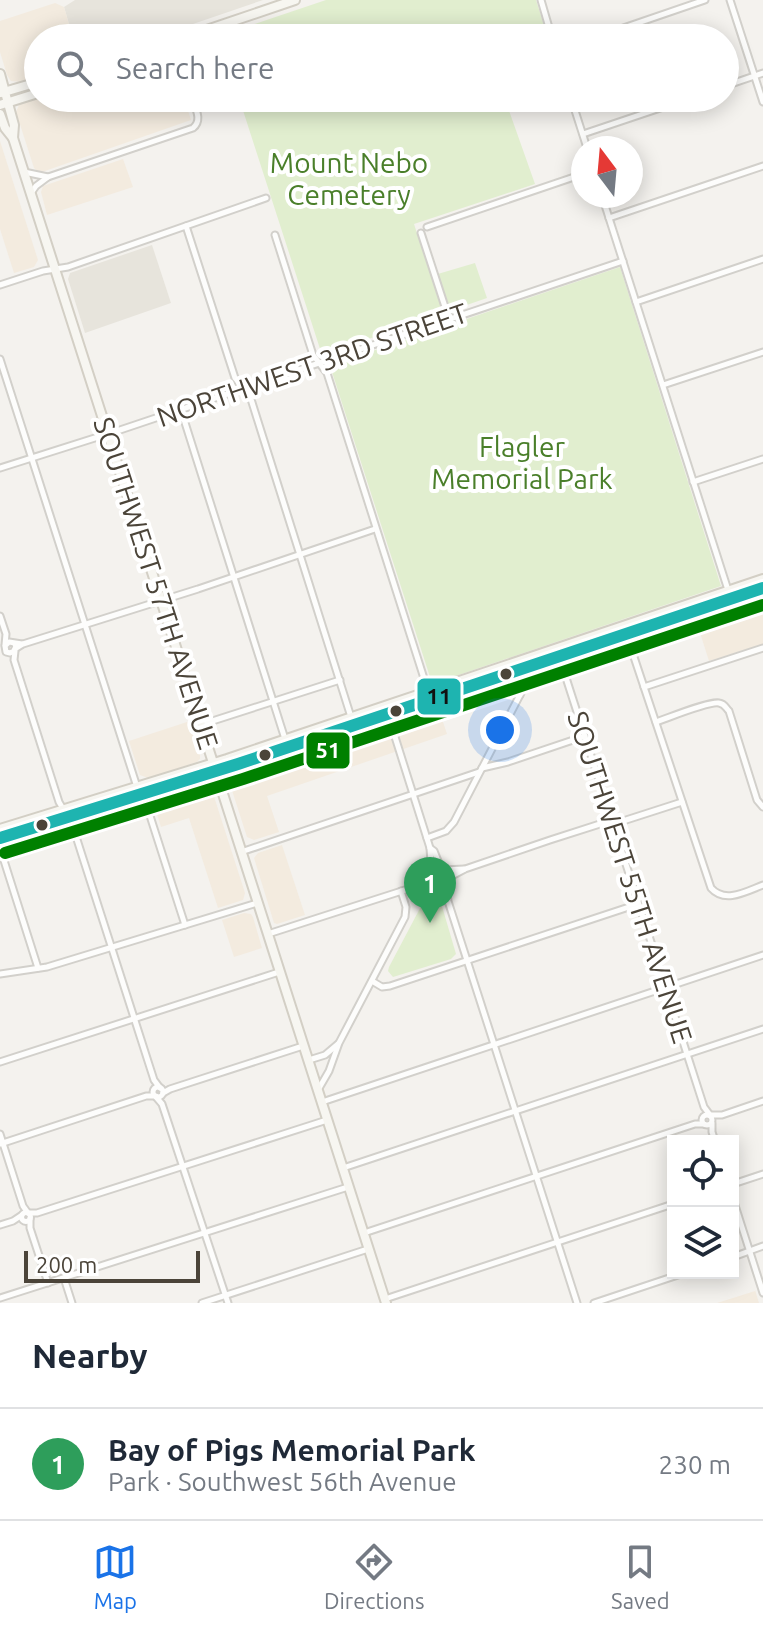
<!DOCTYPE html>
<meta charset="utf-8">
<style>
body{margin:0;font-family:Ubuntu,sans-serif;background:#f6f6f7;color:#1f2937}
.controls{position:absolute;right:24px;bottom:24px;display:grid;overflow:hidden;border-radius:0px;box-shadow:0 4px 20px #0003}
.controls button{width:72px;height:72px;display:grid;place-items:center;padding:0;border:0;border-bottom:2px solid #e0e1e3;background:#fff;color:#1f2937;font:40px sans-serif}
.compass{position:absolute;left:571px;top:136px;width:72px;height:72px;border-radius:50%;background:#fff;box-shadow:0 4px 20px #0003;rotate:344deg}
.scale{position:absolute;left:24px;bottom:20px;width:176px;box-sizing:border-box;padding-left:8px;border:4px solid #4b4439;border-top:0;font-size:22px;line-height:28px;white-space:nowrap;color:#4b4439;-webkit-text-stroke:6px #fff;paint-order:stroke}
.you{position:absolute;left:500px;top:730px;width:28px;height:28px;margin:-20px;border:6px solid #fff;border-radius:50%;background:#1a73e8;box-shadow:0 0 0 12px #1a73e833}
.badge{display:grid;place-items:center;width:52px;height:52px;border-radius:50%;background:#1a73e8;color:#fff;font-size:26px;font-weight:700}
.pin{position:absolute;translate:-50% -66px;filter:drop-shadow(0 2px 4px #0008)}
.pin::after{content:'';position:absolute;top:42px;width:28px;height:24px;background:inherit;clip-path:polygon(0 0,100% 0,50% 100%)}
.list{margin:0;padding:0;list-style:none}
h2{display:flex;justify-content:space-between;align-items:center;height:104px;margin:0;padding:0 32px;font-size:34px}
h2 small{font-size:26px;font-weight:400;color:#747a83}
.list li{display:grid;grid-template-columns:52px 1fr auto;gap:24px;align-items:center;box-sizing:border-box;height:112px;padding:0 32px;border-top:2px solid #e0e1e3}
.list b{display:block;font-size:30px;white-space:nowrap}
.list p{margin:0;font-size:26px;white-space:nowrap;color:#747a83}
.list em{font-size:26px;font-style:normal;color:#747a83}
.icon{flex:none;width:44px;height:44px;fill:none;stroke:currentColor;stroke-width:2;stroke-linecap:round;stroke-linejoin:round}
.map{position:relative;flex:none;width:763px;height:1303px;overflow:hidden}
.search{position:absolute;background:#fff;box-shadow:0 4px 20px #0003;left:24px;right:24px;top:24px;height:88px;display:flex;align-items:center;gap:20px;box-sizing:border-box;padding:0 28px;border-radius:44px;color:#747a83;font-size:30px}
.sheet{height:216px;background:#fff}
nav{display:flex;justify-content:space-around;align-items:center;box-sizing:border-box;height:112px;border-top:2px solid #e0e1e3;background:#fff;font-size:22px;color:#747a83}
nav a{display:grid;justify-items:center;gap:4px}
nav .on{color:#1a73e8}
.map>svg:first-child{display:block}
.residential{fill:#e7e4dc}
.commercial{fill:#f3ebdf}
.green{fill:#e1eecf}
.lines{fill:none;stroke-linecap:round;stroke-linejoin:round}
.minor-casing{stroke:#d2d0cb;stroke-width:9}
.secondary-casing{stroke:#d3cfc5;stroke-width:12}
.minor{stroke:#fdfdfc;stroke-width:5}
.secondary{stroke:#f7f6f1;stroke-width:8}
.bus-1-casing{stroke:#fff;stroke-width:18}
.bus-2-casing{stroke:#fff;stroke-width:18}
.bus-1{stroke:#1eb4b0;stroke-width:12}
.bus-2{stroke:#008000;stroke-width:12}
.bus-dot{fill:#4b4439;stroke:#fff;stroke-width:3}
.labels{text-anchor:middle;stroke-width:8;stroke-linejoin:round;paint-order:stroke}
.park-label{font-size:28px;fill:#4a7f2a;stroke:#fff}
.street-label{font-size:28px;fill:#4b4439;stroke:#fff}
.line-badge{stroke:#fff;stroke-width:3}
.badge-label{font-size:22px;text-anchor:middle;font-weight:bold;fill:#fff}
.pale-badge-label{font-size:22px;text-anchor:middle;font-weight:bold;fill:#111}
</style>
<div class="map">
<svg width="763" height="1303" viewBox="0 0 763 1303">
<rect width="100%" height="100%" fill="#f4f2ee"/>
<g class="residential">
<path d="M75,0H263L152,38H73L64,7Z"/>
<path d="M152,245L171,303L85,333L68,279L70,273Z"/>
</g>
<g class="commercial">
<path d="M55,3L64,7L73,38H38V77L21,82L11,81L7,75L0,52V21Z"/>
<path d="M38,98H184L191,120L42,172H38L34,168L16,112L19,105Z"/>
<path d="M0,141L38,260L34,267L14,273L0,229Z"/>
<path d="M123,159L133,187L47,215L41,192L43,186Z"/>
<path d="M763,592V644L709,661L694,614Z"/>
<path d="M436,701L447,734L267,796L279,832L254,840L247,837L228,778L232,771Z"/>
<path d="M190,721L200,754V759L197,762L148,778L140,775L129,741Z"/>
<path d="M202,781H207L210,784L245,893L243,900L218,908L189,818L161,827L153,801L157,795Z"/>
<path d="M282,845L305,915L277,924L274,923L254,858L258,853Z"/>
<path d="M244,913L251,914L253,917L262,948L234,957L222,920Z"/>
<path d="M755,1290L759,1303H717L755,1291Z"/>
</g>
<g class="green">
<path d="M326,0H536L548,38H219V36Z"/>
<path d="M239,98H530L507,105L535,184L414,224L431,276L475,263L487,298L322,355Z"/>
<path d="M620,267L721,586L438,682L430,677L332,372L337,363Z"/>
<path d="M433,891L439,896L456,954L451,959L393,977L388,971L389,967L427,895Z"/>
</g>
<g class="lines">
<defs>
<g id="minor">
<path d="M541,0L552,38"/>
<path d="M730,0L763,102"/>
<path d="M594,38L705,0"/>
<path d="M725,86L763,73"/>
<path d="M571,98L587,148"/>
<path d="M583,134L690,98"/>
<path d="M24,172L48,177"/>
<path d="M31,193L36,186L48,177L193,128C203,120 195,108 192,98"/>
<path d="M602,196L728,590"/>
<path d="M609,218L763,166"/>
<path d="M186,226L235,378L250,396L351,717"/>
<path d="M427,227L583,174"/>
<path d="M421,233L449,319"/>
<path d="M275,235L313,355L327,373L428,691"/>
<path d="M0,285L43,271L68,267L266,198"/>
<path d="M636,302L763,259"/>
<path d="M0,359L137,787"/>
<path d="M663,385L763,352"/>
<path d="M181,410L285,739"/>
<path d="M0,468L120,430L623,261"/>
<path d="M693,482L763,459"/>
<path d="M0,616L6,634L5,645"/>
<path d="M626,633L711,888C725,904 747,891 763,885"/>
<path d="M14,643L16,646L14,651L10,653L6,652L5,646L9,642L22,644"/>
<path d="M15,649L23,644L198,589L375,529"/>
<path d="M15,651L14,660L59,802L72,824L154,1080L160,1088"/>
<path d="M559,656L687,1054L704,1107L710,1115"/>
<path d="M509,674L517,681L520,695"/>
<path d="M644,687L763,648"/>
<path d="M389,714L390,721L430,848L431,863L430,870"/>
<path d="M656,722C668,718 709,701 719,703C725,704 725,707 729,711L757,800L763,807"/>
<path d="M200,725L340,680"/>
<path d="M482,768L508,762L585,736"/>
<path d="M143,794L185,925"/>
<path d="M2,837L3,848L1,851L38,968"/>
<path d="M427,838L446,831L454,822L536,664"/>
<path d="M430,848L434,851L440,866"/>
<path d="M241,852L479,772"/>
<circle cx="437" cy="877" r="10"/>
<path d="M444,870L464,869"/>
<path d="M446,879L465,869L550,840L603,823L623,821L682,802"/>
<path d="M445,882L448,901L577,1303"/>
<path d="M409,889L414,890L433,885"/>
<path d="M268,934L408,889L420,882L427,876"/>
<path d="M0,974L47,967L257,903"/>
<path d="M372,981L382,987L390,986L638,904"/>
<path d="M309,1060L325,1055L338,1044"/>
<path d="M0,1062L279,972"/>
<circle cx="158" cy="1092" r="5"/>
<path d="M318,1090L329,1071L339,1043L405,917L406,907L401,891"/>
<path d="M163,1093L170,1089L303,1046"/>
<path d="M156,1097L162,1104L228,1303"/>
<path d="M322,1102L763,955"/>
<circle cx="707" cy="1120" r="5"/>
<path d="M710,1115H722L763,1101"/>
<path d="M712,1123V1132L715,1141"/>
<path d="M0,1134L23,1206L28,1213"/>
<path d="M0,1144L146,1096H156"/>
<path d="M343,1168L763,1029"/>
<path d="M733,1184L763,1174"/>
<path d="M733,1199L763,1293"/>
<circle cx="26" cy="1217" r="4.5"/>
<path d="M29,1213H37L327,1120"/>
<path d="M30,1218V1228L48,1283"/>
<path d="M0,1225L13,1221L22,1215"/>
<path d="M364,1233L695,1124H704"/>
<path d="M733,1257L763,1246"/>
<path d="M64,1278L72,1303"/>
<path d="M0,1298L348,1187"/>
<path d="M385,1299L673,1204"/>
<path d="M202,1303L368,1249"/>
<path d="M594,1303L684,1273"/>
</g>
<g id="secondary">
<path d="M183,38L295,0"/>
<path d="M0,74L14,125L13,138L386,1303"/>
<path d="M1,93L38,82"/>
<path d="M0,105L38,93"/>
<path d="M0,114L5,128L13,138"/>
<path d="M0,829L227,759L763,579"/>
<path d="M0,838L238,764L763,588"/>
</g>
</defs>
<use href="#minor" class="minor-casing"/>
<use href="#secondary" class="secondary-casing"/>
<use href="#minor" class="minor"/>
<use href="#secondary" class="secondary"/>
<defs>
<path id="bus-1" d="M0,838L238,764L763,588"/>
<path id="bus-2" d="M5,853L243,779L763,605"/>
</defs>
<use href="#bus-1" class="bus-1-casing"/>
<use href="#bus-2" class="bus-2-casing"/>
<use href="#bus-1" class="bus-1"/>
<use href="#bus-2" class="bus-2"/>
</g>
<g class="bus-dot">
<circle cx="506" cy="674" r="7"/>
<circle cx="396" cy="711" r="7"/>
<circle cx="265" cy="755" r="7"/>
<circle cx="42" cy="825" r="7"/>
</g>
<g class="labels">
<g class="park-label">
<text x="349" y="173">Mount Nebo<tspan x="349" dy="32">Cemetery</tspan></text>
<text x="522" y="457">Flagler<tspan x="522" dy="32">Memorial Park</tspan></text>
</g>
<g class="street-label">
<text transform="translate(312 365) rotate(-19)" y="10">NORTHWEST 3RD STREET</text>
<text transform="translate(156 583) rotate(72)" y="10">SOUTHWEST 57TH AVENUE</text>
<text transform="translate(630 877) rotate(72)" y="10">SOUTHWEST 55TH AVENUE</text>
</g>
</g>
<g class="line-badge">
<rect x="416" y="677" width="46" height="39" rx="8" fill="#1eb4b0"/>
<rect x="305" y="731" width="46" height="39" rx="8" fill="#008000"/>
</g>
<g class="badge-label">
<text x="328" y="758">51</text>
</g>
<g class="pale-badge-label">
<text x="439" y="704">11</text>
</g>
</svg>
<div class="controls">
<button><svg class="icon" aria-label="locate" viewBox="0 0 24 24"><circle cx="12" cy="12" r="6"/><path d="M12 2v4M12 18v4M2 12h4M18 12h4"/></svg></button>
<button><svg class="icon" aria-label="layers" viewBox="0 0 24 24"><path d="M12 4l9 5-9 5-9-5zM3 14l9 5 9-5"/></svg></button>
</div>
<svg class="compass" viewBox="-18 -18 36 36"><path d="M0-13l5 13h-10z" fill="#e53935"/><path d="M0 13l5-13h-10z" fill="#747a83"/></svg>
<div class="scale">200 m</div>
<div class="you"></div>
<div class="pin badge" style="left:430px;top:923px;background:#2e9e5b">1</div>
<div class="search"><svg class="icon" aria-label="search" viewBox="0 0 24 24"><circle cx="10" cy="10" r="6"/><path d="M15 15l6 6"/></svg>Search here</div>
</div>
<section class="sheet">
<h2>Nearby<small></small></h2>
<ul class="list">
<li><span class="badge" style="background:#2e9e5b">1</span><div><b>Bay of Pigs Memorial Park</b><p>Park · Southwest 56th Avenue</p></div><em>230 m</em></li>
</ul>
</section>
<nav>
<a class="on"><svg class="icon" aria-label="map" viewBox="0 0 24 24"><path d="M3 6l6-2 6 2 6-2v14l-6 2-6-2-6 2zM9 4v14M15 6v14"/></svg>Map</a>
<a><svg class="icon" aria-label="directions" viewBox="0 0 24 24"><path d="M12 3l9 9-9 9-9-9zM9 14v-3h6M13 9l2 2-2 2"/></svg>Directions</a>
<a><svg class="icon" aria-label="saved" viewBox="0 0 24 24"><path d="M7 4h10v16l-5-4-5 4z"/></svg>Saved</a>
</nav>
